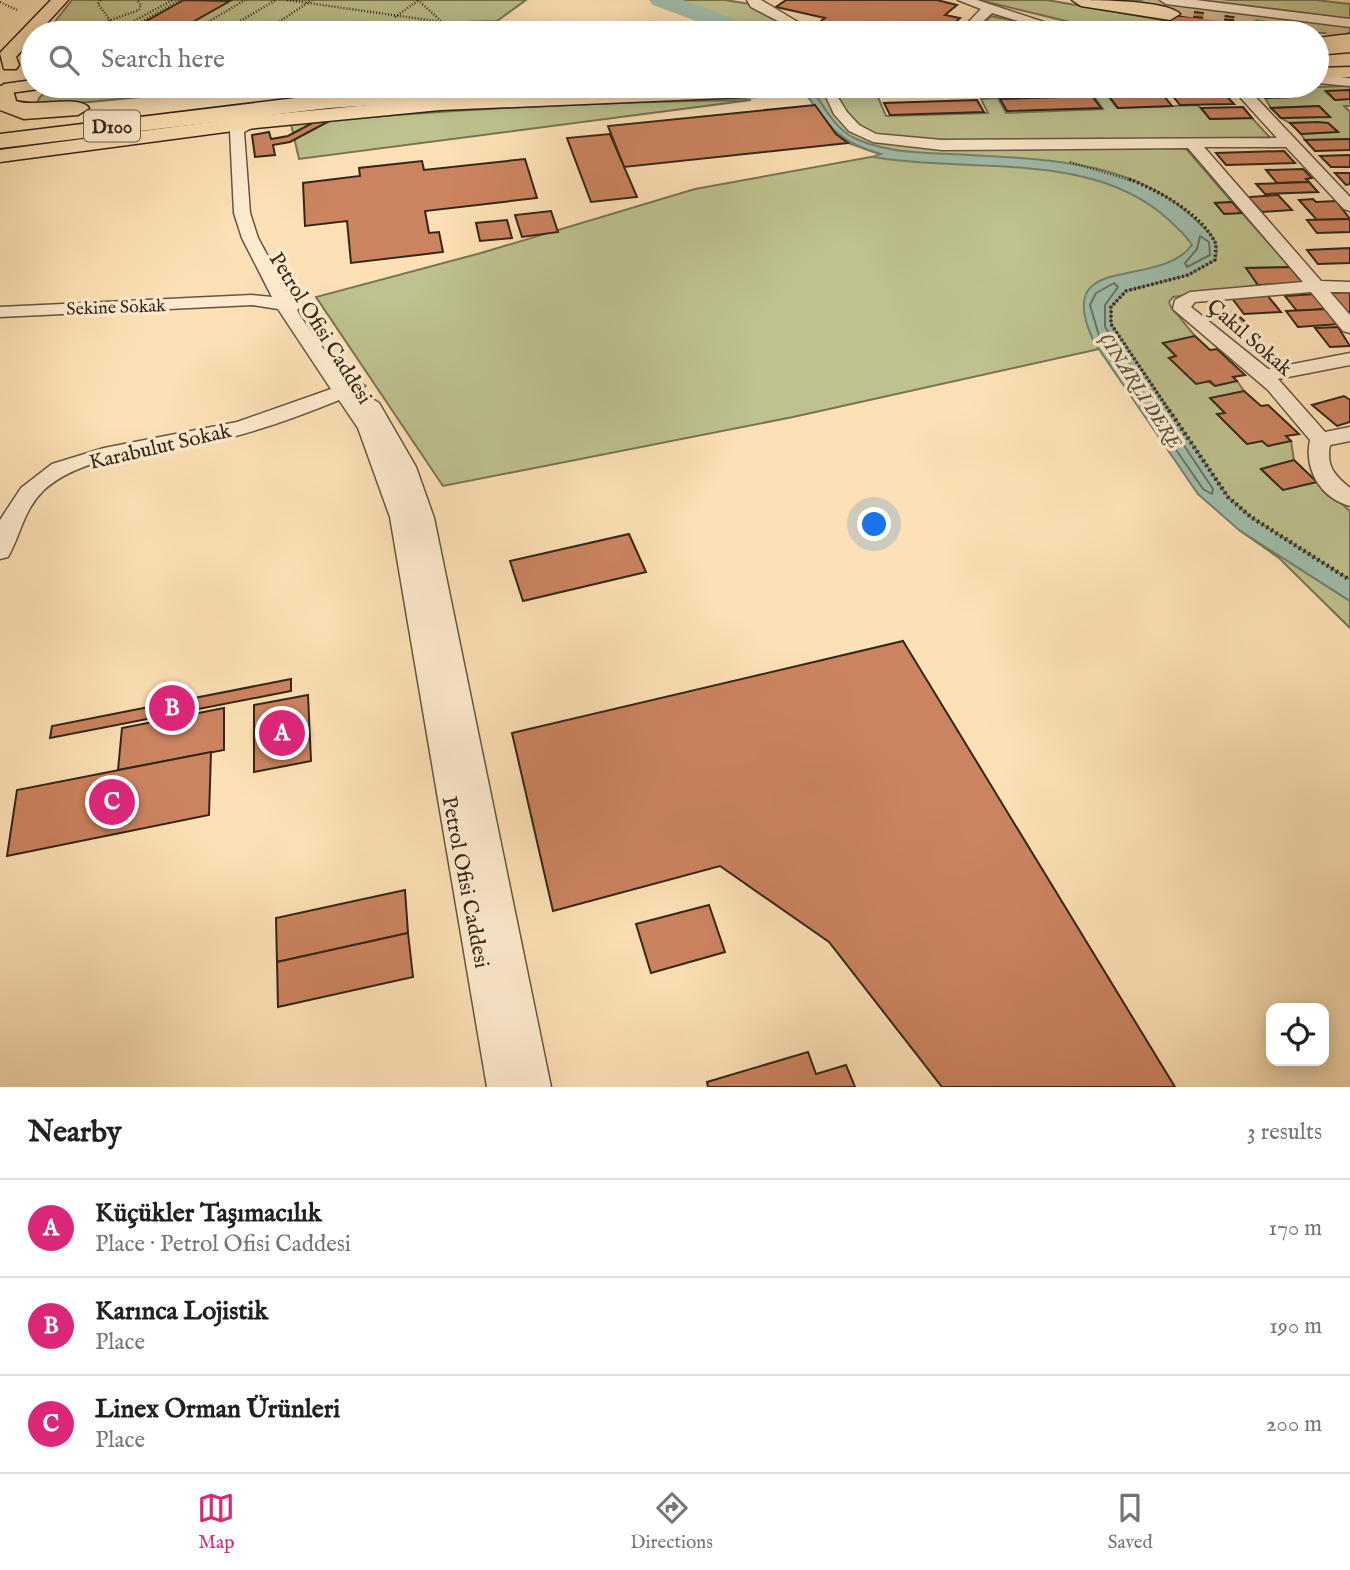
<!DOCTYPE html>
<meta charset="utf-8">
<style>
body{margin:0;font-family:"IM FELL English",serif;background:#f6f6f6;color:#202124}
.controls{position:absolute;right:21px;bottom:21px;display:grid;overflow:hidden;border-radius:14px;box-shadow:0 4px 18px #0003}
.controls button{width:63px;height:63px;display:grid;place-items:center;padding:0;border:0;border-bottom:2px solid #e0e0e0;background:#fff;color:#202124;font:35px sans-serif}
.you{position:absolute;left:875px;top:525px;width:24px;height:24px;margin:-18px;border:5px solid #fff;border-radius:50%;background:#1a73e8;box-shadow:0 0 0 10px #1a73e833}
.badge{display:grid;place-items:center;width:46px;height:46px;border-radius:50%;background:#db2777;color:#fff;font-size:23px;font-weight:700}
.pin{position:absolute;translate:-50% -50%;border:4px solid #fff;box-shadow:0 2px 7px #0006}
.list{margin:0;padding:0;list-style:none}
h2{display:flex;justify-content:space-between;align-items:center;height:91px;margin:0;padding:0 28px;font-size:30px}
h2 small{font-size:23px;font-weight:400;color:#757577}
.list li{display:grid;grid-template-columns:46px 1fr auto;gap:21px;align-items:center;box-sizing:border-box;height:98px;padding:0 28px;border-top:2px solid #e0e0e0}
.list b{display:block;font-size:26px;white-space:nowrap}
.list p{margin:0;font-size:23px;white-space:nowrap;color:#757577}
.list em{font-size:23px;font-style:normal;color:#757577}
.icon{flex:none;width:38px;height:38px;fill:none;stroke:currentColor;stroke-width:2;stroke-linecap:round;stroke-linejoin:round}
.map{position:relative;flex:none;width:1350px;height:1087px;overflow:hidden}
.search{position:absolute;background:#fff;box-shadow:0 4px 18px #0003;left:21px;right:21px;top:21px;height:77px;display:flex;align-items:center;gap:18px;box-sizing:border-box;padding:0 24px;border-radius:38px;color:#757577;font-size:26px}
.sheet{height:385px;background:#fff}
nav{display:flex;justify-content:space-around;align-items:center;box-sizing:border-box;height:98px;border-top:2px solid #e0e0e0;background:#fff;font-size:19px;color:#757577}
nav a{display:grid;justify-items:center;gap:4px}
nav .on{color:#db2777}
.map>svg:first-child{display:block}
.green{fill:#bec28e;stroke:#787454;stroke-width:2}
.water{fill:#9fbdac;stroke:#748171;stroke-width:2}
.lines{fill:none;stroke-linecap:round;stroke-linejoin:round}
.shore{stroke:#697262;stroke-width:2}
.river{fill:#9fbdac;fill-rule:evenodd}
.building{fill:#cc8360;stroke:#332719;stroke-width:2}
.highway-tunnel{stroke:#d5bb96;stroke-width:21;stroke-dasharray:21 10;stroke-linecap:butt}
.minor-casing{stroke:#665540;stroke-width:3}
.major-casing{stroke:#332719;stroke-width:3}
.highway-casing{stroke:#332719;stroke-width:3}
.path-far2{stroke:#332719;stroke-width:2.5;stroke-dasharray:1 2;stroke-linecap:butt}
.path-far1{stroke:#332719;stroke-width:3.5;stroke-dasharray:2 2.5;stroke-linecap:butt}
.path{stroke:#332719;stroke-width:4.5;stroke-dasharray:2 3.5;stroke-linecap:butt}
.minor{fill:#feebcf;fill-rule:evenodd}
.major{fill:#fde0b5;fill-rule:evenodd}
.highway{fill:#fde0b5;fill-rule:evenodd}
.labels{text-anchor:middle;stroke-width:7;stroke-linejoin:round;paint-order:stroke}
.far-street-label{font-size:18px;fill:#332719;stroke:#feebcf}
.shield{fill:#feebcf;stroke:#706250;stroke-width:2}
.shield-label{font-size:19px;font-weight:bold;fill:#332719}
.far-water-label{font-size:19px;font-style:italic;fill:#535445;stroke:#feebcf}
.street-label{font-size:21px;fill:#332719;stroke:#feebcf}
</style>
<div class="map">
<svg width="1350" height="1087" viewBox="0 0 1350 1087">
<rect width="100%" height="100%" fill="#fde0b5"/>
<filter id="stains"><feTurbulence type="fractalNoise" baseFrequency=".00286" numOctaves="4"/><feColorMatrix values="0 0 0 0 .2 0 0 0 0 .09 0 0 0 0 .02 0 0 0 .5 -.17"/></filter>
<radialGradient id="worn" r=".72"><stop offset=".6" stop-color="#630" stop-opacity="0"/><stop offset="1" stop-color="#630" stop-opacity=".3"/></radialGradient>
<g class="green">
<path d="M72,0H526L497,21L46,33Z"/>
<path d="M663,0H725L750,4L799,33H751Z"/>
<path d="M979,0H1047L1168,21V23L1239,33H1088L1082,25Z"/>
<path d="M1100,0H1316L1350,4V33H1290V25Z"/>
<path d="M991,16L1052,29L990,31L978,28Z"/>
<path d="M109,86H254L48,106L37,104C40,82 91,87 109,86Z"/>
<path d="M1350,86V90L1326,92L1335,100L1350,99V106H1344L1350,112V139L1305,140L1301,134L1338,132L1328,123H1290L1281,118L1329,116L1319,106L1271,108L1265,98L1292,97L1283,88Z"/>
<path d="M877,95L886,116L988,113L981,99L998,98L1006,113L1103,109L1093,95H1107L1117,108L1198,105L1210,119L1252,118L1274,142L1182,144L1232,202L1215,203L1224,213H1242L1290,267L1247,268L1258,285L1173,297L1169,302L1171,307L1195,336L1163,343L1176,356L1169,358L1215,386L1237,381L1244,391L1211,398L1225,413L1218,415L1247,444L1262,441L1268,446L1291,441L1294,460L1261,469L1283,490L1317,482L1350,511V593L1236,519L1111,349H1099L793,417L443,486L316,297L481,253L695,189L882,155L848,143L808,97Z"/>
<path d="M751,100L299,159L291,124C445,109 597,102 751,100Z"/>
<path d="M1239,530L1350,601V628L1279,558Z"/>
</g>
<path class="water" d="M808,97H817C830,116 839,133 861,141C889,152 921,153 951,154C1035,159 1132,157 1197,221C1210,233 1221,241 1215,260L1188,275L1126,291L1111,307V324L1228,497L1251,517L1350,580V601L1239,530L1198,494L1094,342C1050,249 1158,291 1192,245C1186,235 1178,229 1170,221C1094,149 969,174 873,157L881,154C841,143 832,130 808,97Z"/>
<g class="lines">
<g class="shore">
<path d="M1200,236L1209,242L1210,255L1187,267L1185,263L1197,249Z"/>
<path d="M1114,283L1118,287L1105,305V327L1213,489L1212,494L1203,489L1100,339L1090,305L1096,293Z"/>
</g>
<path class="river" d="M649,0H683L759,28L762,33H728L653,5Z"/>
</g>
<g class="building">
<path d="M184,0L230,1L182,28L153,31L145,29L141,24Z"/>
<path d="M786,0H937L957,5L945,15L960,18L950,27L935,23L923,33L900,30L896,33L850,23L841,29L817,24L825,18L776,7Z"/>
<path d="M1172,9L1248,19L1247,23L1170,15Z"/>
<path d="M1170,15L1291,25L1290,33H1239L1167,23Z"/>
<path d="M566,23L568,33H236Z"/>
<path d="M382,86H395L290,142L273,145L275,155L255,157L252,135L269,132L271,139L288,136Z"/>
<path d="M1262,86L1283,88L1293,97L1265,98L1256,89Z"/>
<path d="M1220,89L1234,104L1180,105L1168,90Z"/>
<path d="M1350,90V99L1335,100L1326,91Z"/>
<path d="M1160,91L1172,106L1118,108L1106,92Z"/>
<path d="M1092,96L1101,108L1007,111L1000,99Z"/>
<path d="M977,100L984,112L890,115L884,103Z"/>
<path d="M815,105L836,134L848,143L624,167L608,126Z"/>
<path d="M1319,106L1330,117L1281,118L1271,108Z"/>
<path d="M1243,107L1252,118L1210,119L1201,108Z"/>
<path d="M1318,122L1328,123L1338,132L1301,134L1290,123Z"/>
<path d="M610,134L637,197L591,202L567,138Z"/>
<path d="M1350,139V150L1315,151L1305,140Z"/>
<path d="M1284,151L1295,163L1226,165L1216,153Z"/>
<path d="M1350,155V167H1331L1320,156Z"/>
<path d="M525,159L537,198L425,211L429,233L439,232L443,252L351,263L347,221L305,226L303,183L360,176L359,168L422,161L424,170Z"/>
<path d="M1303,169L1312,178L1306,179L1309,182L1277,183L1266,170Z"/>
<path d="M1335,173H1350V184L1346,185Z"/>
<path d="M1309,182L1318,192L1265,194L1256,184Z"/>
<path d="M1278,195L1292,210L1262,212L1248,197Z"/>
<path d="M1313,199L1316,202L1336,201L1350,219L1317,220L1299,200Z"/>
<path d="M1232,202L1242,213L1224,214L1215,203Z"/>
<path d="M551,211L558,232L522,237L515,215Z"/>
<path d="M1350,219V232L1317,233L1307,220Z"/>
<path d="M507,220L512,238L480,241L476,223Z"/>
<path d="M1350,248V263L1318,264L1307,250Z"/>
<path d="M1290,267L1303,283L1258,285L1246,268Z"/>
<path d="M1350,292V312H1345L1329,293Z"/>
<path d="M1316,294L1328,309L1297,311L1285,296Z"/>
<path d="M1267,295L1281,312L1244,314L1231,297Z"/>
<path d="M1328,309L1341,324L1298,327L1286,311Z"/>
<path d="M1234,312L1250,326L1228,330L1213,316Z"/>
<path d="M1338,327L1350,346L1330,347L1315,328Z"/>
<path d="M1195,336L1210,350L1217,349L1245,375L1233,377L1237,381L1215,386L1210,381L1196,384L1169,358L1176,356L1163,343Z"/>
<path d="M1244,391L1261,406L1268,405L1299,434L1286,436L1291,441L1268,446L1262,441L1247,444L1217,414L1225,413L1210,398Z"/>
<path d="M1344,396L1350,400V422L1337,426L1312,405Z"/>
<path d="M1294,460L1317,482L1283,490L1261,469Z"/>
<path d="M629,534L646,572L523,601L510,561Z"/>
<path d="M903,641L1175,1087H942L829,942L720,866L553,911L512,733Z"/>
<path d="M291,679V691L50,738L52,726Z"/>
<path d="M308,695L311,761L254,772V705Z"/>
<path d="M224,708V750L118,770L122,728Z"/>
<path d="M211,752L209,815L7,856L17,790Z"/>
<path d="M405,890L408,933L277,962L276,918Z"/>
<path d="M709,905L725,952L651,973L636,924Z"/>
<path d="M408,933L413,977L278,1007L277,962Z"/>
<path d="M808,1052L816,1074L846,1065L855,1087H708L707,1082Z"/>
</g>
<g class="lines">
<path class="highway-tunnel" d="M1143,0L1350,28"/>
<defs>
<g id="minor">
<path d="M747,0H761L816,33H801L751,7Z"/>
<path d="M958,0H977L1077,33H1058L992,13L971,33H958L981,9Z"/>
<path d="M1160,0H1196L1350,19V27L1166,4Z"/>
<path d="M1317,75L1350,78V86L1317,83Z"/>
<path d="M821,86H831L847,112L859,125L876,134L942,140L1277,138L1230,86H1245L1350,197V211L1344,209L1286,147H1204L1321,281L1350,282V292H1330L1350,315V333L1343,331L1311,292L1195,302L1191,307L1268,369L1350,353V365L1278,379L1325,432L1350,427V441L1330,445C1326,466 1334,475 1350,488V506C1320,498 1304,469 1310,440L1268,390L1173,309L1175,300L1190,292L1303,282L1188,148L942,150L873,142L849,131L834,114Z"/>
<path d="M256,118L263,122L244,132L250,213L258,238L291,299L302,305L297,310L300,316L347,382L355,380L365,386L354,393L360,402L369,397L379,403L416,467L434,518L551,1087H487L390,517L358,428L339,400C302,415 265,429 227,438C172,451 85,451 43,491C23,511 21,534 8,557L0,559V520L21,488L52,464L104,448L237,422L331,389L278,309L252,305L0,317V307L252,295L272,297L242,238L234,213L230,131L239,122Z"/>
</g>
<g id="major">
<path d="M51,0H68L38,33H33V38L16,57L19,65L16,69H4L0,53Z"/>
<path d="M1350,34V44L1317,48V38Z"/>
<path d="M1350,67V77L1317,78V68Z"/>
<path d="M33,80V86H42L39,89L10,93L1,88L4,84Z"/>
<path d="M759,86H899L890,91L440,110L256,128L0,162V150L256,116L440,98Z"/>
</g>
<g id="highway">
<path d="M1072,0C1093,0 1167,0 1180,14L1170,20L1081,6Z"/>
<path d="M1350,40V52L1317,55V43Z"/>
<path d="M4,85L12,86L16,101C35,108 79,94 89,108L78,115L24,119L0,110V86Z"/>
<path d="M470,86H581L570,92L329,108L0,148V134L329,94Z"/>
</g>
</defs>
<use href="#minor" class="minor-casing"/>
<use href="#major" class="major-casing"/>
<use href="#highway" class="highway-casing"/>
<g class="path-far2">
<path d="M100,0L98,4L117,30"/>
<path d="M287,0L442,22"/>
<path d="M418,0L442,22"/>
<path d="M0,2L17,10"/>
<path d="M395,17L419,0"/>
<path d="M108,21L139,10L141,5L137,0"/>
<path d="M274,25L312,0"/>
<path d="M230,27L276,0"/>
<path d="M121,28L173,0"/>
<path d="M198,28L245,0"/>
<path d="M117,30H127L180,0"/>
<path d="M1070,162L1133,181"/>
</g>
<path class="path-far1" d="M1129,179C1159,191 1201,213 1216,244L1215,260L1188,275L1126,291L1111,307V324L1170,412"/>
<path class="path" d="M1169,410L1228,497L1251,517L1350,580"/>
<use href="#minor" class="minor"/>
<use href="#major" class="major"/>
<use href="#highway" class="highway"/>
</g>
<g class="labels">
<g class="far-street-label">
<text transform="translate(116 307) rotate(-2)" y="6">Sekine Sokak</text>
</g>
<rect class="shield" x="84" y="110.5" width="56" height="31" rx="5"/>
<g class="shield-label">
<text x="112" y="133">D100</text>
</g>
<g class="far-water-label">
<text transform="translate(1141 390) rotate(57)" y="7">ÇINARLI DERE</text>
</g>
<g class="street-label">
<text transform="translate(321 328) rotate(58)" y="7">Petrol Ofisi Caddesi</text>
<text transform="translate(1250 337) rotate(41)" y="7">Çakıl Sokak</text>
<text transform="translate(160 446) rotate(-13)" y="7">Karabulut Sokak</text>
<text transform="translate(466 882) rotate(79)" y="7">Petrol Ofisi Caddesi</text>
</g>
</g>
<rect width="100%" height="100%" filter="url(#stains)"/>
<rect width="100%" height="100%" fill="url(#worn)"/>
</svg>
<div class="controls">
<button><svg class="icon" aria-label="locate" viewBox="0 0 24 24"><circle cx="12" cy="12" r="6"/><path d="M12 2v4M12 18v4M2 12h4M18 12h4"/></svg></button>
</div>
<div class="you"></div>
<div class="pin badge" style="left:282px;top:733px">A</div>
<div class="pin badge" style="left:172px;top:708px">B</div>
<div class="pin badge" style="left:112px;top:802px">C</div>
<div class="search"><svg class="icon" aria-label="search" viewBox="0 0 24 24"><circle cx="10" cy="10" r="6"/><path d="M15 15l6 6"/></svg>Search here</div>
</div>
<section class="sheet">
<h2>Nearby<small>3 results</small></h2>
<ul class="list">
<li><span class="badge">A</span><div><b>Küçükler Taşımacılık</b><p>Place · Petrol Ofisi Caddesi</p></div><em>170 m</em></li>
<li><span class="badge">B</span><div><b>Karınca Lojistik</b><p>Place</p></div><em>190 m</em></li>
<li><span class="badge">C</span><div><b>Linex Orman Ürünleri</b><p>Place</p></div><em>200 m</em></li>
</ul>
</section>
<nav>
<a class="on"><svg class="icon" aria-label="map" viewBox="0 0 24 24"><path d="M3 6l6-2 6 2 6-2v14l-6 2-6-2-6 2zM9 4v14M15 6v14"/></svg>Map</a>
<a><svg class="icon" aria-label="directions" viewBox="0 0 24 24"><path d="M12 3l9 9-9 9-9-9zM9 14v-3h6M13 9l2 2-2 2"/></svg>Directions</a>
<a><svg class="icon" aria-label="saved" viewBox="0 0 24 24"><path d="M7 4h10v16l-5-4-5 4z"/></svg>Saved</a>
</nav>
